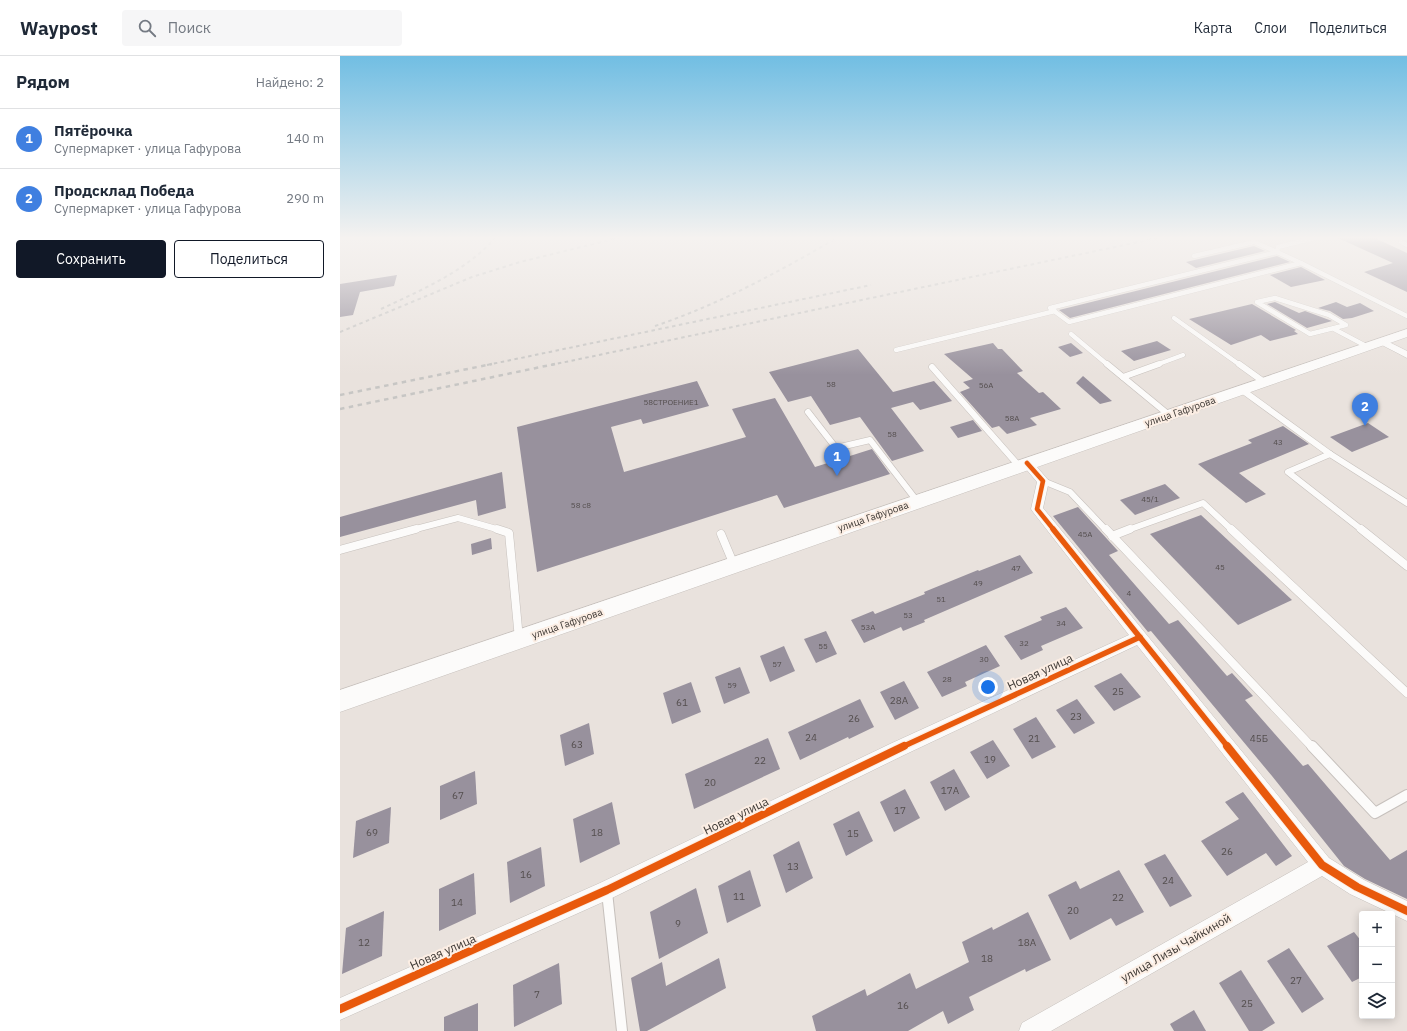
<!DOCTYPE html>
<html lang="ru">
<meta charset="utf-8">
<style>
body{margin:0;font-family:"IBM Plex Sans",sans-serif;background:#f6f6f7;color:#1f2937}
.controls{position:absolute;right:12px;bottom:12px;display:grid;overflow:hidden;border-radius:4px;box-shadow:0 2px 10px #0003}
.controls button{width:36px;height:36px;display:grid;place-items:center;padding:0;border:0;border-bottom:1px solid #e0e1e3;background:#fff;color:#1f2937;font:20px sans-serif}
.you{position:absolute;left:648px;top:631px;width:14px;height:14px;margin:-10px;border:3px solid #fff;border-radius:50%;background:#1a73e8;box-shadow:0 0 0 6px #1a73e833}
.badge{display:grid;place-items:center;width:26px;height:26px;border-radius:50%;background:#111827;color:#fff;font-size:13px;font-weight:700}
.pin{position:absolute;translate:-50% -33px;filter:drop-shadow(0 1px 2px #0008)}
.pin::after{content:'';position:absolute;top:21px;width:14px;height:12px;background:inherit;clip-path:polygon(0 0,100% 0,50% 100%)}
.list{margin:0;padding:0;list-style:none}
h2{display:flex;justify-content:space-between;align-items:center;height:52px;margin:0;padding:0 16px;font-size:17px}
h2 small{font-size:13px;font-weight:400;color:#747a83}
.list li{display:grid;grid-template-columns:26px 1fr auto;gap:12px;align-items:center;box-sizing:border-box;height:60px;padding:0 16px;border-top:1px solid #e0e1e3}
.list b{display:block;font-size:15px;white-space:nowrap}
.list p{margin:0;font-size:13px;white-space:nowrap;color:#747a83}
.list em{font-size:13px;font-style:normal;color:#747a83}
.actions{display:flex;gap:8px;padding:12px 16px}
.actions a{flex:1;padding:9px 0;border:1px solid #111827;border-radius:4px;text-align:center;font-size:14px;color:#111827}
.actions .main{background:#111827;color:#fff}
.icon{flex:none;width:22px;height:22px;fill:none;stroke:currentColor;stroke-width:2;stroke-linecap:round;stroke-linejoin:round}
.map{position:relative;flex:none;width:1067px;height:975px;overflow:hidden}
header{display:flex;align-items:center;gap:24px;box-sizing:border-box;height:56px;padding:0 20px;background:#fff;border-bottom:1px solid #e0e1e3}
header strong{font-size:19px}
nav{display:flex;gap:22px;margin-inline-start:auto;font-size:14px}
.search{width:280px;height:36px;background:#f6f6f7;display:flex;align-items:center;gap:10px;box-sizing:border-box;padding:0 14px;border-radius:4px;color:#747a83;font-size:15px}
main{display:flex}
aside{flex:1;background:#fff}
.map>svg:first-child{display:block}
.building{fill:#98919d}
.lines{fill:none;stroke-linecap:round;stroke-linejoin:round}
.lane-far3-casing{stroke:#c6c0bc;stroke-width:5}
.lane-far2-casing{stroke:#c6c0bc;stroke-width:7}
.lane-far1-casing{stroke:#c6c0bc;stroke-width:9}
.lane-casing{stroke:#c6c0bc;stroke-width:12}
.street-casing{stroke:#c6c0bc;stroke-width:1}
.secondary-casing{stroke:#c6c0bc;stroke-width:1}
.lane-far3{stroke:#fcfbfa;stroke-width:4.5}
.lane-far2{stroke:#fcfbfa;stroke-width:6}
.lane-far1{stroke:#fcfbfa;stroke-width:8}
.lane{stroke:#fcfbfa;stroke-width:10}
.street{fill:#fcfbfa;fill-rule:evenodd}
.secondary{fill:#fcfbfa;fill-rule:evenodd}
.rail-far1{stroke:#c7c6c4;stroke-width:2;stroke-dasharray:3.5 3.5;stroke-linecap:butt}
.rail{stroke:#c7c6c4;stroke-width:2.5;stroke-dasharray:4.5 4.5;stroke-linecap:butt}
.cycleway-far2-casing{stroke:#fceee4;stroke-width:6}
.cycleway-far1-casing{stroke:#fceee4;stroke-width:8}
.cycleway-casing{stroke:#fceee4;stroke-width:10}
.cycleway-far2{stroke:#e8590c;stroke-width:4.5}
.cycleway-far1{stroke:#e8590c;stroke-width:5.5}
.cycleway{stroke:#e8590c;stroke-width:8}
.labels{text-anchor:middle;stroke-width:4;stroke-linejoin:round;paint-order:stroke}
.number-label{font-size:8px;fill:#544e4e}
.street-label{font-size:10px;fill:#3d3834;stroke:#fceee4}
.near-number-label{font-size:10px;fill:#544e4e}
.near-street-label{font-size:12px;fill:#3d3834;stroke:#fceee4}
</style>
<header>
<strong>Waypost</strong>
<div class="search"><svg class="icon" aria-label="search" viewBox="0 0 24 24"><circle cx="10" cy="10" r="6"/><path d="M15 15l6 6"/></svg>Поиск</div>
<nav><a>Карта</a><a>Слои</a><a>Поделиться</a></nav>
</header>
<main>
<aside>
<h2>Рядом<small>Найдено: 2</small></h2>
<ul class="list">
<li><span class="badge" style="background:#3f7fe0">1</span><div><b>Пятёрочка</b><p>Супермаркет · улица Гафурова</p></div><em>140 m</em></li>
<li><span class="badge" style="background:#3f7fe0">2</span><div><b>Продсклад Победа</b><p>Супермаркет · улица Гафурова</p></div><em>290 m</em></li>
</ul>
<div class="actions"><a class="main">Сохранить</a><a>Поделиться</a></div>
</aside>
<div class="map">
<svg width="1067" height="975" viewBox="0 0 1067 975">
<rect width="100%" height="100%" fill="#e9e2dd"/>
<g class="building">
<path d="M998,182H1035L1067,197V236L1024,216L1053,207Z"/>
<path d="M914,190L925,195L856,212L846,206Z"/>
<path d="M937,200L950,206L730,262L719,254Z"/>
<path d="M961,211L985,224L951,231L930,219Z"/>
<path d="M57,219L54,230L20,236L13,259L0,261V228Z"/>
<path d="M935,246L959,257L965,255L992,265L967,272L927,248Z"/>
<path d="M996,246L1007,251L1020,247L1034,255L1012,262L1003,263L990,255L978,252Z"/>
<path d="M912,248L956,274L954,275L958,278L930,285L921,279L891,289L849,263Z"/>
<path d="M817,285L831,294L794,305L781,295Z"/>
<path d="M653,287L658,293H662L683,315L677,317L699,337L703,336L721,353L690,362L697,369L667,378L659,370L652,372L620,336L630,332L623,326L633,323L604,298Z"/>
<path d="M731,287L743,297L730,301L718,291Z"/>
<path d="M518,293L553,336L594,325L612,345L580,354L573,346L551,352L584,395L552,405L520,361L490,369L471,340L448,346L429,316Z"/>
<path d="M743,320L772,345L760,348L736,327Z"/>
<path d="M357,325L369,350L303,368L301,363L271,371L284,416L406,381L392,353L435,342L475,411L532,393L550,418L444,452L437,439L197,516L177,371Z"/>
<path d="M633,364L642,375L618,382L610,371Z"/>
<path d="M1028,367L1049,381L1012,396L990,381Z"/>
<path d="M943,370L969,388L899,417L926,438L906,447L858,408L912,387L908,384Z"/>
<path d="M162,416L166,452L138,460L136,444L0,481V461Z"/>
<path d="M825,428L840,442L795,459L780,444Z"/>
<path d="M738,451L778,495L769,499L829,568L838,564L887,620L892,617L913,640L905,644L963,710L968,708L1050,804L1067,794V843L1025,823L1004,810L932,720L811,575L808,576L713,460Z"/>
<path d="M861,459L952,544L898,569L810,478Z"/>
<path d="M151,482L152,493L132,499L131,488Z"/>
<path d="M680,499L693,517L584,564L585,566L563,575L561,571L524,587L511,564L533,555L535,558L585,538L584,536L638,514L639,515Z"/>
<path d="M726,551L743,572L701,590L703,594L681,604L664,580L702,564L700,561Z"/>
<path d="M486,575L497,598L476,607L464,583Z"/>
<path d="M646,589L660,610L625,626L627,630L602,641L587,616Z"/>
<path d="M444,590L455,615L430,626L420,600Z"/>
<path d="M400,611L410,637L384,648L375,621Z"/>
<path d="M781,617L801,641L774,655L754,630Z"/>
<path d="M564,625L579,652L555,664L540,636Z"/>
<path d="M351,626L361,656L332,668L323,637Z"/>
<path d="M520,643L534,671L509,683L508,681L460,704L448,676Z"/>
<path d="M737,643L755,667L734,678L716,654Z"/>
<path d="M696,661L716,691L692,703L673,673Z"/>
<path d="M249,667L254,698L225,710L220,679Z"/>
<path d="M428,682L440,713L354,753L345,718Z"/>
<path d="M653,684L670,710L647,723L630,696Z"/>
<path d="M614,713L630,741L605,755L590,726Z"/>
<path d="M135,715L137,748L100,764V730Z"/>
<path d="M565,733L580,762L554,776L540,746Z"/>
<path d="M903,736L952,800L936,810L926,797L887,820L861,785L899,763L885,746Z"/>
<path d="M272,746L280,788L240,807L233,763Z"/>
<path d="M51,751L49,787L13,802L16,765Z"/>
<path d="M519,755L533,785L506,800L493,768Z"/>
<path d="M459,785L473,822L446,837L433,799Z"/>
<path d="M201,791L205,830L170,847L167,806Z"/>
<path d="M825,798L852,840L830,851L804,808Z"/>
<path d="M410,814L421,850L387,867L378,830Z"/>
<path d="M779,814L804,856L776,870L771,862L730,884L708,839L736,825L740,833Z"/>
<path d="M134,817L136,858L99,875V833Z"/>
<path d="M356,832L368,877L319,903L310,856Z"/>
<path d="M44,855L42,900L2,918L6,872Z"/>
<path d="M688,856L711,904L686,916L685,913L629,941L634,954L608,968L603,955L568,975H476L472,960L525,933L527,940L570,917L576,933L629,906L622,886L652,871L653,874Z"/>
<path d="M1014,876L1022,886V921L1012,926L987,890Z"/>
<path d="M949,892L984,943L962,957L927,905Z"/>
<path d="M379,902L386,932L307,975H300L291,922L322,906L326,930Z"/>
<path d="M219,907L222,948L174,971L173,929Z"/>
<path d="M901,914L935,967L922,975H909L879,927Z"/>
<path d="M138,947V975H104V961Z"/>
<path d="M854,954L866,975H834L830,968Z"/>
</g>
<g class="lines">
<defs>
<g id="lane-far3">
<path d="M1061,186L1067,189"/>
<path d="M937,196L961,207L729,266L710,252Z"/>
<path d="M937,196L938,191L975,182"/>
<path d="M854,200L914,186L937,196"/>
<path d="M961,207L1067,260"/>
<path d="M935,242L989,259L1006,269L970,278L917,246Z"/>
<path d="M834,262L900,309"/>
<path d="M994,273L1028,291"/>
<path d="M731,278L768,309"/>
<path d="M556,294L715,255"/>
<path d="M816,309L843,299"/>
</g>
<g id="lane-far2">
<path d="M767,308L829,359"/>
<path d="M899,308L924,326"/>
<path d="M592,311L679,410"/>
<path d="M783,321L819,308"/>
<path d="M902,334L990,398L1067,447"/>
<path d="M468,356L496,392L530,384L577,445"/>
<path d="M990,398L948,416L1022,474"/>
<path d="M703,425L730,436L766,474"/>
<path d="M72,474L118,462L160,474"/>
<path d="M788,474L863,447L892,474"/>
</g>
<g id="lane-far1">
<path d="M157,473L169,477L179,583"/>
<path d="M766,473L972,691"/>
<path d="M891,473L1067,637"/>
<path d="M1021,473L1067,510"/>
<path d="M381,478L394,509"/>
<path d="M772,480L790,473"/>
<path d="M0,494L76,473"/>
</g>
<g id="lane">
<path d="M972,690L1035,757L1067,739"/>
<path d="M267,836L282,975"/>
</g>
<g id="street">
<path d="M1043,283L1067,295V302L1040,288L1038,286Z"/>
<path d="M687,403L691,404L709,425L703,452L989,802L1024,824L1067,845V865L1010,838L982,820L711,975H679L682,967L968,806L797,589L564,699L274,841L0,964V942L260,827L552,687L789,579L693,456L691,453L697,426L681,407L683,404Z"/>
</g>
<path id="secondary" d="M1067,273V281L0,656V634Z"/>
</defs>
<use href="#lane-far3" class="lane-far3-casing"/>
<use href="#lane-far2" class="lane-far2-casing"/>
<use href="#lane-far1" class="lane-far1-casing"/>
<use href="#lane" class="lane-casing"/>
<use href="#street" class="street-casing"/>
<use href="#secondary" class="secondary-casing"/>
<use href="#lane-far3" class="lane-far3"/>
<use href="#lane-far2" class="lane-far2"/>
<use href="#lane-far1" class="lane-far1"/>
<use href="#lane" class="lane"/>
<use href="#street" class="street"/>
<use href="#secondary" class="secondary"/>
<g class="rail-far1">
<path d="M41,253C81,234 125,216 155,182"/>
<path d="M315,270C380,248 438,216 497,182"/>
<path d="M0,276L132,221L180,206L278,182"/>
<path d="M147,309L531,229"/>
<path d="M211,309L818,182"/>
</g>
<g class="rail">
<path d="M0,339L152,308"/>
<path d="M0,353L215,308"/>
</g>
<defs>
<path id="cycleway-far2" d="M687,407L703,425L697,453L714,474"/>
<g id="cycleway-far1">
<path d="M713,473L888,691"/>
<path d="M562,691L800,581"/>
</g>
<g id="cycleway">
<path d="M887,690L982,809L1017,831L1067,855"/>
<path d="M0,953L267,834L564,690"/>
</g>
</defs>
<use href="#cycleway-far2" class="cycleway-far2-casing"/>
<use href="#cycleway-far1" class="cycleway-far1-casing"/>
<use href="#cycleway" class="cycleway-casing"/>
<use href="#cycleway-far2" class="cycleway-far2"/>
<use href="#cycleway-far1" class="cycleway-far1"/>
<use href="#cycleway" class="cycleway"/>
</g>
<linearGradient id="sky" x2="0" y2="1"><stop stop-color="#71bee3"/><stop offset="0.57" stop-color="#f5f2f0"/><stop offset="1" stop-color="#f5f2f0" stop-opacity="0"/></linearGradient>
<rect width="1067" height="319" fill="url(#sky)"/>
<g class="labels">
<g class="number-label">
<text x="491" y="331">58</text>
<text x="646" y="332">56А</text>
<text x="331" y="349">58СТРОЕНИЕ1</text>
<text x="672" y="365">58А</text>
<text x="552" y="381">58</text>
<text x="938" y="389">43</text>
<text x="810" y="446">45/1</text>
<text x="241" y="452">58 с8</text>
<text x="745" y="481">45А</text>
<text x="880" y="514">45</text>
<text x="676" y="515">47</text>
<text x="638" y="530">49</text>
<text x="789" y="540">4</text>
<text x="601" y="546">51</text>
<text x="568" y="562">53</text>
<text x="721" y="570">34</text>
<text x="528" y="574">53А</text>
<text x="684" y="590">32</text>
<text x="483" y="593">55</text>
<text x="644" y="606">30</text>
<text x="437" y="611">57</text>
<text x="607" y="626">28</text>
<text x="392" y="632">59</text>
</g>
<g class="street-label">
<text transform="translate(840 355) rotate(-19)" y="4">улица Гафурова</text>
<text transform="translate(533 460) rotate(-19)" y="4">улица Гафурова</text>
<text transform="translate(227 567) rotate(-19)" y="4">улица Гафурова</text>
</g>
<g class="near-number-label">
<text x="778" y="639">25</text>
<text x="559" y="648">28А</text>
<text x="342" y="650">61</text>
<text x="736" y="664">23</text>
<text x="514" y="666">26</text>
<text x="471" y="685">24</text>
<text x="694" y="686">21</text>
<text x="919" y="686">45Б</text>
<text x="237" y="692">63</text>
<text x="650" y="707">19</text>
<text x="420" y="708">22</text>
<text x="370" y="730">20</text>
<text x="610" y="738">17А</text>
<text x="118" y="743">67</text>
<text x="560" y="758">17</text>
<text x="32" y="780">69</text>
<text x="257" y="780">18</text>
<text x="513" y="781">15</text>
<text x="887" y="799">26</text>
<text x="453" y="814">13</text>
<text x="186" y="822">16</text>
<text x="828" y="828">24</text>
<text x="399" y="844">11</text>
<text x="778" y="845">22</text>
<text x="117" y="850">14</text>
<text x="733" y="858">20</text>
<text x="338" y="871">9</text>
<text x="24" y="890">12</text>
<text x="687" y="890">18А</text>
<text x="647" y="906">18</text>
<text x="956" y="928">27</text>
<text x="197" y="942">7</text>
<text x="907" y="951">25</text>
<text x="563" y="953">16</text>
</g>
<g class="near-street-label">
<text transform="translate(700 616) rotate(-25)" y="4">Новая улица</text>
<text transform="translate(396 760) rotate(-26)" y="4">Новая улица</text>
<text transform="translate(836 892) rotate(-30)" y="4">улица Лизы Чайкиной</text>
<text transform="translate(103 896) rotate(-24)" y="4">Новая улица</text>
</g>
</g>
</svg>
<div class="controls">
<button>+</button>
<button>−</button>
<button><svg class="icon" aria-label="layers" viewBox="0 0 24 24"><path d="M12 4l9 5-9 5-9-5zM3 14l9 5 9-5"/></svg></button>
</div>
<div class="you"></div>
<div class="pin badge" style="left:497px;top:420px;background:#3f7fe0">1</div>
<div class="pin badge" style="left:1025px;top:370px;background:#3f7fe0">2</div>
</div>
</main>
